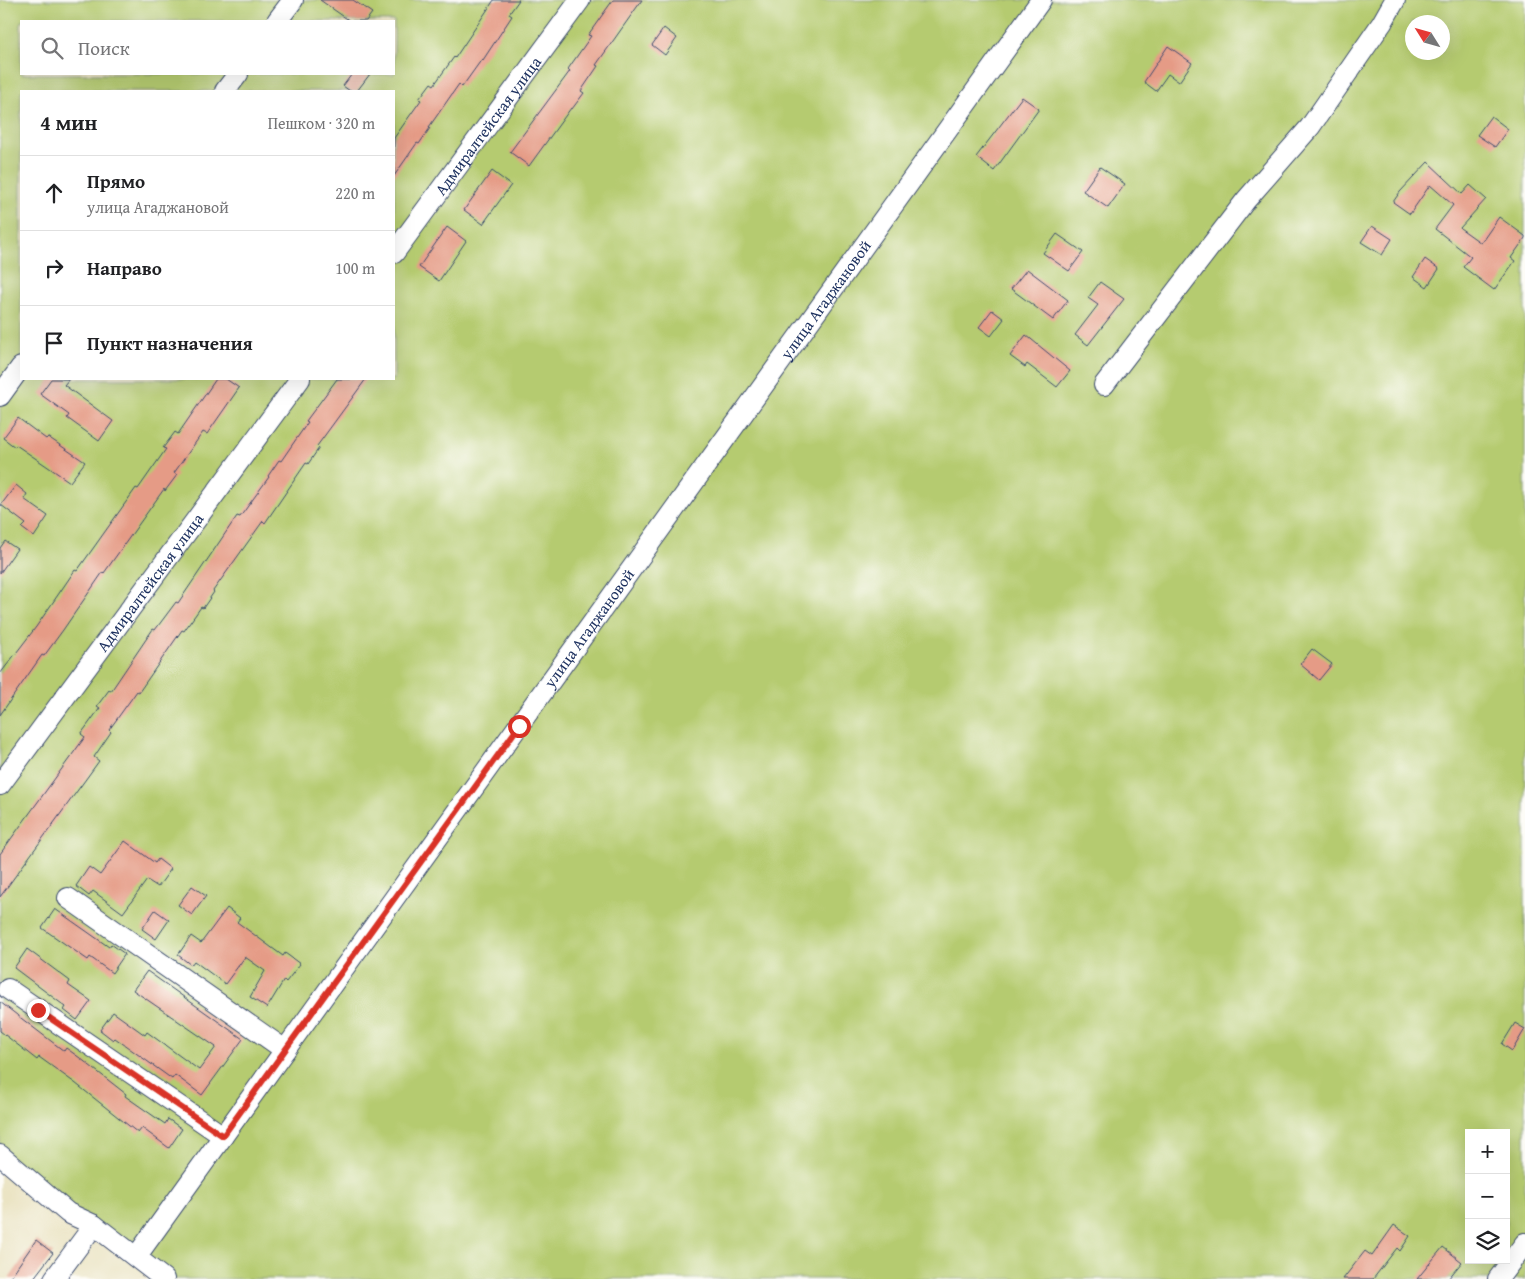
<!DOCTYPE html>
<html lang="ru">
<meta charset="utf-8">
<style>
body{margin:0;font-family:"Gentium Book Plus",serif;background:#f6f6f6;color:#202124}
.controls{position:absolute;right:15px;bottom:15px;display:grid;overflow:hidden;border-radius:0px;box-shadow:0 5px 20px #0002}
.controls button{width:45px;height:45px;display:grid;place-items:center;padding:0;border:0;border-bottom:1px solid #e0e0e0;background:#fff;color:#202124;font:25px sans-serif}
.compass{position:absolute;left:1405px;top:15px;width:45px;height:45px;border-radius:50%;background:#fff;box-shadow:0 5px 20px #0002;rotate:307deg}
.stop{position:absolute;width:15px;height:15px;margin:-11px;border:4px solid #d93025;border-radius:50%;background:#fff}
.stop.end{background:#d93025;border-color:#fff;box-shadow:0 1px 5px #0008}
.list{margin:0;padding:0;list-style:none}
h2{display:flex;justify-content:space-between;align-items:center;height:65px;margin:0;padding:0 20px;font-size:21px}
h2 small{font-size:16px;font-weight:400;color:#757577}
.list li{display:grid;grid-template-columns:32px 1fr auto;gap:15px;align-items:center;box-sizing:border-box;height:75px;padding:0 20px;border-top:1px solid #e0e0e0}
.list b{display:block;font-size:19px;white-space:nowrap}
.list p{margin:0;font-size:16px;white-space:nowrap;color:#757577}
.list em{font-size:16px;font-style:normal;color:#757577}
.icon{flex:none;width:28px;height:28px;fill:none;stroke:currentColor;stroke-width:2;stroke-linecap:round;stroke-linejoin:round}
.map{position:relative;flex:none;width:1525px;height:1279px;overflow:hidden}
.search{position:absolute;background:#fff;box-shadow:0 5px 20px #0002;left:20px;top:20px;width:375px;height:55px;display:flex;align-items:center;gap:12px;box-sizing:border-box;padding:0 18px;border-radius:0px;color:#757577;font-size:19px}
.panel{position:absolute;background:#fff;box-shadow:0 5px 20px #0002;left:20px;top:90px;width:375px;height:290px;border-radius:0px}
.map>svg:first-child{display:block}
.green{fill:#b5cb6f;stroke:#687d66;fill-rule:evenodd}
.building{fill:#e59b86}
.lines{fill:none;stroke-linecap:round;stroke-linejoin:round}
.minor-casing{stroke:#3a4a6d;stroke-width:22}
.minor{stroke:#fff;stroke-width:20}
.route{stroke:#d93025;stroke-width:6}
.labels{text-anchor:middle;stroke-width:4;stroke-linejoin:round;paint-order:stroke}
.street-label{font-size:16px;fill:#1b2f5e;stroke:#fdfcf7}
</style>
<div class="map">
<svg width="1525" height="1279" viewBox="0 0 1525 1279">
<rect width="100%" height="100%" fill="#fdfcf7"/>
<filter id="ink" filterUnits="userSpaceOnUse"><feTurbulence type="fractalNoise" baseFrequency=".02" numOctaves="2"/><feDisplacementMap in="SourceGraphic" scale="10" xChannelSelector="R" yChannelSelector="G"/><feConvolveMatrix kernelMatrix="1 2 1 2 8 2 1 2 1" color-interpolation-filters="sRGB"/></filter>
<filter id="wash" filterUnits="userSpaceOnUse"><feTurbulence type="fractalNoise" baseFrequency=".0096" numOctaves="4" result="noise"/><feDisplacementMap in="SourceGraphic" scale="20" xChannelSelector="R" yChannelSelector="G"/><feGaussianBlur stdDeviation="1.12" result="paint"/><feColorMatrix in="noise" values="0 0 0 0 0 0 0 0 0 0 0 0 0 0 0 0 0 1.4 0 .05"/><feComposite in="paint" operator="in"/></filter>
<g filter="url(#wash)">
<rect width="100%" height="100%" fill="#ebe4c4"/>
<path class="green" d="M0,0H1525V1279H173L0,1155ZM21,21H394V74H21ZM1412,22H1442V52H1412ZM21,91H394V379H21ZM1469,1133H1506V1260H1469Z"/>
<g id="blocks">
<g class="building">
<path d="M320,0H353L372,13L366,21H350Z"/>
<path d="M494,0H519L509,14L512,16L483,60L482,59L462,87L459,84L429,127L430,128L419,144L417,143L394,176V138L421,100L419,99L431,83L434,85L454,57L455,58Z"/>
<path d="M613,0H642L596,65L598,66L581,91L584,93L572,109L571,108L529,166L510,152L570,71L568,69L591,36L588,35Z"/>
<path d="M664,28L677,38L665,55L652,45Z"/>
<path d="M1168,46L1192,63L1179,82L1168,74L1156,91L1144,82Z"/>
<path d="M352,74H370L357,91H350L343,86Z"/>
<path d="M1022,97L1039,109L994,171L976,157Z"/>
<path d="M1491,116L1508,129L1495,147L1477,135Z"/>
<path d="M1428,162L1462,194L1470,185L1486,199L1460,228L1481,243L1499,217L1525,236V238L1511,258L1515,261L1494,290L1463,267L1471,257L1435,229L1453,205L1430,185L1410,214L1393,202L1400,192Z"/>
<path d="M1100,167L1125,184L1108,208L1083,191Z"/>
<path d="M492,171L511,185L483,224L464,210Z"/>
<path d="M1372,226L1392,239L1382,255L1361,242Z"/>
<path d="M447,227L466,241L439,281L419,267Z"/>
<path d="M1057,234L1083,252L1069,271L1043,253Z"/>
<path d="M1425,259L1439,269L1427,287L1413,277Z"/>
<path d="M1027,269L1068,300L1053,320L1011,289Z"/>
<path d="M1100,282L1124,299L1088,345L1075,335L1098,305L1088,298Z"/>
<path d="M992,310L1004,319L991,336L979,327Z"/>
<path d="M1026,335L1070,371L1057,387L1027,364L1025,367L1010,356Z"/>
<path d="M51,379H69L64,385L113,421L99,441L67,418L69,415L40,394Z"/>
<path d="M216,379H226L239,388L207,434L203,432L174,473L177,475L165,491L164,489L104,573L103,572L63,630L44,656L42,655L0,715V674L36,627L75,570L77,571L136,488L138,489L166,449L163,448L175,432L178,434Z"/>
<path d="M337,379H366L317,446L319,448L308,464L306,463L265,523L263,521L213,591L214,592L203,608L201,607L184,631L182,630L139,692L137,691L109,730L111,732L94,757L99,761L0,897V854L85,737L81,734L100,708L97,706L109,690L111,691L153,629L155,630L176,602L178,603L237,516L240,517L269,477L268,476L279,460L281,461L308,422L306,421Z"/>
<path d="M18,418L46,439L48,437L85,462L70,482L16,445L15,447L3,438Z"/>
<path d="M16,485L27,494L24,499L48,516L34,537L22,528L26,524L1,505Z"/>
<path d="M5,541L17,549L0,573V548Z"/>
<path d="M1312,649L1332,664L1319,680L1300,664Z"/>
<path d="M125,841L155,863L158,859L171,869L158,887L147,880L123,913L93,891L89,896L76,886L89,867L100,875Z"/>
<path d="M192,886L206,896L192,915L178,905Z"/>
<path d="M227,908L240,918L237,922L283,956L285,953L300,964L286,982L284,980L267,1008L250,997L265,971L245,957L225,984L194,961L191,965L178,955L191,936L201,943Z"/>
<path d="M55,909L109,947L111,944L125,954L112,973L90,957L88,960L42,928Z"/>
<path d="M155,910L169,920L156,939L142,929Z"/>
<path d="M27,949L70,981L68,985L91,1001L77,1020L64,1010L66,1007L14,968Z"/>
<path d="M147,971L243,1039L202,1095L175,1075L172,1079L115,1038L113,1040L100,1030L113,1012L145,1035L147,1032L199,1070L202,1066L216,1047L133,990Z"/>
<path d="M0,1002L64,1051L66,1048L80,1058L126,1094L125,1096L165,1124L168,1119L182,1129L169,1148L142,1128L138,1133L75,1083L39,1057L37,1060L0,1031Z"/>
<path d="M1515,1023L1525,1029L1512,1051L1502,1044Z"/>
<path d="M1394,1225L1410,1236L1400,1251L1397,1248L1373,1279H1343L1365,1251L1372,1256Z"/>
<path d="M36,1240L53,1253L33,1279H9Z"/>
<path d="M1443,1247L1462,1262L1448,1279H1417Z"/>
</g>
</g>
</g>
<g filter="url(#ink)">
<use href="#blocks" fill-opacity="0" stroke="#3a4a6d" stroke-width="1"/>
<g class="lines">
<defs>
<g id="minor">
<path d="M277,21L293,0"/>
<path d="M225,91L238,74"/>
<path id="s1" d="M394,253L580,0"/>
<path d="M1104,385L1246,200L1310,127L1382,23L1395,0"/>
<path d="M0,396L21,367"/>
<path id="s2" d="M0,785L300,379"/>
<path d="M68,898L285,1050"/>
<path d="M8,989L223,1136"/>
<path d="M0,1155L68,1213L94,1225L164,1279"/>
<path id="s3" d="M136,1257L1041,0"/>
<path d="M54,1279L94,1225"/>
<path d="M1498,1279L1525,1243"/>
</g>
</defs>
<use href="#minor" class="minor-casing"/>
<use href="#minor" class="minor"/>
</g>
</g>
<g class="lines" filter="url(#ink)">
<path class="route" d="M38,1010L223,1136L519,726"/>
</g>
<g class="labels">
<g class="street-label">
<text dy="6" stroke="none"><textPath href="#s1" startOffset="158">Адмиралтейская улица</textPath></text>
<text dy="6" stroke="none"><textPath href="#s3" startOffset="1180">улица Агаджановой</textPath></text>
<text dy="6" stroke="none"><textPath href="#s2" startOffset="252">Адмиралтейская улица</textPath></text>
<text dy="6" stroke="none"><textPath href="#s3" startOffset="775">улица Агаджановой</textPath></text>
</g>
</g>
</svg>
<div class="controls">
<button>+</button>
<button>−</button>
<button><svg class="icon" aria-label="layers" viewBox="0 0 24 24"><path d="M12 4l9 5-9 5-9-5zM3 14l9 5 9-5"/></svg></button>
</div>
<svg class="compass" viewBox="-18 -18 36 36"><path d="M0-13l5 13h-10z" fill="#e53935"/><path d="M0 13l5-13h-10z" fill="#757577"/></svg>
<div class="stop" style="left:519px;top:726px"></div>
<div class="stop end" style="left:38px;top:1010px"></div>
<div class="search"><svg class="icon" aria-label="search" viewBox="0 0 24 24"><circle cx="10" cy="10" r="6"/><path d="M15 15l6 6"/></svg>Поиск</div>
<section class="panel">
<h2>4 мин<small>Пешком · 320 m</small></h2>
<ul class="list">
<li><svg class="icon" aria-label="ahead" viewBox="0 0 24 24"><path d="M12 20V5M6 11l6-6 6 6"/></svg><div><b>Прямо</b><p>улица Агаджановой</p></div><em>220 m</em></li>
<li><svg class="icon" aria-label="right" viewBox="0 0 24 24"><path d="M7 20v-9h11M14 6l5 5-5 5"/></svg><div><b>Направо</b></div><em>100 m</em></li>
<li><svg class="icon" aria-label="arrive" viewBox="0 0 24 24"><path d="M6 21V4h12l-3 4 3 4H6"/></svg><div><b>Пункт назначения</b></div></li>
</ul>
</section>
</div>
